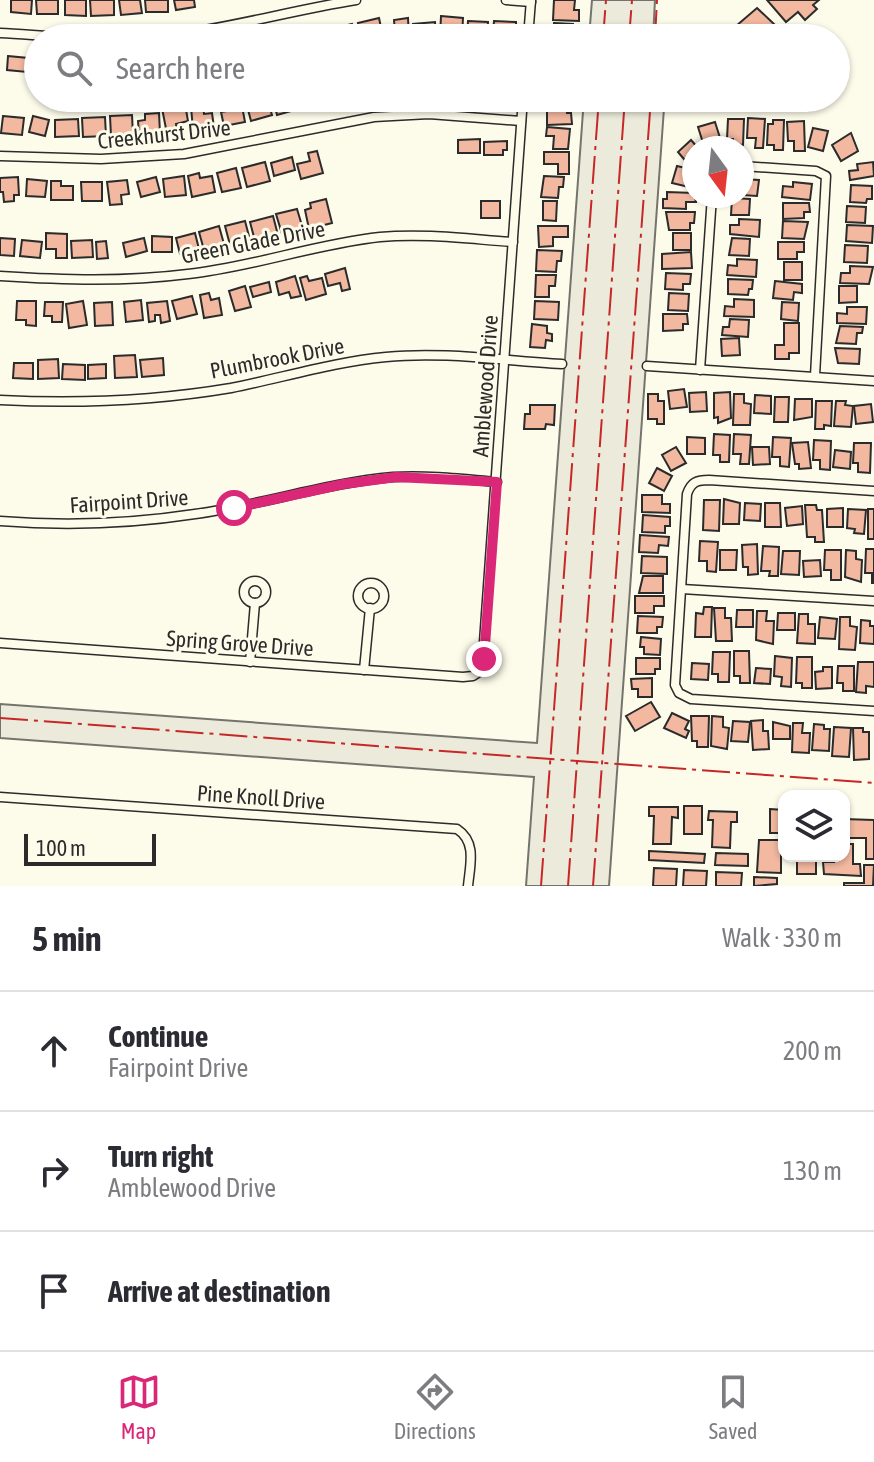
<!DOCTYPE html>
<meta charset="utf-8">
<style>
body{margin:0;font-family:"Asap Condensed",sans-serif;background:#f2f2f3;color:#2b2b33}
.controls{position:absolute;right:24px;bottom:24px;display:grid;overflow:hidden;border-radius:16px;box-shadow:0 2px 6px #0004}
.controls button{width:72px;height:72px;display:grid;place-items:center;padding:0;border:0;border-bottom:2px solid #e1e1e2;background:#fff;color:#2b2b33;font:40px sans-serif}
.compass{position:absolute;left:682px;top:136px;width:72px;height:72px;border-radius:50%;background:#fff;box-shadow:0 2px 6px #0004;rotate:165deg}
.scale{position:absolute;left:24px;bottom:20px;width:132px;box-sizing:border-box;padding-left:8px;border:4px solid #2b2b2b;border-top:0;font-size:22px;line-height:28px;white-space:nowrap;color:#2b2b2b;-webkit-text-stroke:6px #fdfbea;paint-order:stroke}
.stop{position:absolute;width:24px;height:24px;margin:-18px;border:6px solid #db2777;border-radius:50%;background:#fff}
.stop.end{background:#db2777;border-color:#fff;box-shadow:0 2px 8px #0008}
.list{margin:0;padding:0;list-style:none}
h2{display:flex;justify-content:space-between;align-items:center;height:104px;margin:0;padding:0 32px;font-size:34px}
h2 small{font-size:26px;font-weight:400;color:#7c7c81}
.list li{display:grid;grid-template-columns:52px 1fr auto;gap:24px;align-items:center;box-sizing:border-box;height:120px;padding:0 32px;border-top:2px solid #e1e1e2}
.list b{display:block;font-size:30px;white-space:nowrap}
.list p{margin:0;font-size:26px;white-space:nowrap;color:#7c7c81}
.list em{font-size:26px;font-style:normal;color:#7c7c81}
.icon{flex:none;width:44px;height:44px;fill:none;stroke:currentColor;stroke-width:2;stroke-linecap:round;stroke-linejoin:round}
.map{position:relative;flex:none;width:874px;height:886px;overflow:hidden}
.search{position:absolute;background:#fff;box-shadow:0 2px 6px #0004;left:24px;right:24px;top:24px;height:88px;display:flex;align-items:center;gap:20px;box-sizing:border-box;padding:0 28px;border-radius:44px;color:#7c7c81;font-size:30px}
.sheet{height:464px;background:#fff}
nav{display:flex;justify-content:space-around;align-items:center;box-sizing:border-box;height:112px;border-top:2px solid #e1e1e2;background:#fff;font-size:22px;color:#7c7c81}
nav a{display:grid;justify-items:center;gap:4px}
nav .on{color:#db2777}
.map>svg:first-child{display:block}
.green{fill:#ecebdb;stroke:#74746e;stroke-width:2}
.building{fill:#f2b8a0;stroke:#2b2b2b;stroke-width:2}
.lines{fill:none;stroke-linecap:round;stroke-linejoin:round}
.street-casing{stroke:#2b2b2b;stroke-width:11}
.street{stroke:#fdfbea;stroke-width:8}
.power{stroke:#c62828;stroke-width:2;stroke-dasharray:28 6 4 6;stroke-linecap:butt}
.route{stroke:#db2777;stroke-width:10}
.labels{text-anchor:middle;stroke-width:6;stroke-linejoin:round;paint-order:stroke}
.street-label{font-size:22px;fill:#2b2b2b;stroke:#fdfbea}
</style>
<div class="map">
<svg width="874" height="886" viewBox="0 0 874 886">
<rect width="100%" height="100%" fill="#fdfbea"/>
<g class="green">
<path d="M592,0H655L653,38H589Z"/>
<path d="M584,98H650L655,105L664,108L609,886H526L534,777L0,738V704L537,743Z"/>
</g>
<g class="building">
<path d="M11,0H32L31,14L11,12Z"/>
<path d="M36,0H58V14H37Z"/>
<path d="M65,0H86V16L65,15Z"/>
<path d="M90,0H114V15L91,16Z"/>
<path d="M119,0H140L142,13L121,15Z"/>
<path d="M145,0H168V12H146Z"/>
<path d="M174,0H194L195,7L176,10Z"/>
<path d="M554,0H575L574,10H579V21L553,20Z"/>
<path d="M767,0H819L813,5L817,9L805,20L798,12L786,22Z"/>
<path d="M757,8L775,25L773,27L780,35L776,38H722Z"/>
<path d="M441,16L463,18L462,38L440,37Z"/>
<path d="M379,18L382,32L361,37L358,23Z"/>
<path d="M408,18L409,38H387V33L395,32L394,20Z"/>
<path d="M468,21L488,22L487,38H467Z"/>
<path d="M494,21L516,22V30H512L511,36L493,35Z"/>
<path d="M435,22L436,38H413V24Z"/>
<path d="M554,23L573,24V30H576V38H553Z"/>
<path d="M352,24L356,38H333L331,29Z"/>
<path d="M8,56L28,58L27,72L7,70Z"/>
<path d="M267,98L272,115L251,121L246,102Z"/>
<path d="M273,98H295L298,109L277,115Z"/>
<path d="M299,98H323L325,103L302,109Z"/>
<path d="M241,101L245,122L224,126L221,112L233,110L232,103Z"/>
<path d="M547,102H567V113H571L572,124L547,125Z"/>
<path d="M185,104L188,121L176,124L177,132L167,134L162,108Z"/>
<path d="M203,106L204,114L212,113L214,127L193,129L191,107Z"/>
<path d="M159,113L160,133L139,134L138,121L145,120V114Z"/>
<path d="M132,115L133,135L111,136L110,116Z"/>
<path d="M3,116L24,118L22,135L1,133Z"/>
<path d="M33,116L49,120L45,136L29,132Z"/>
<path d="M105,117L106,136L83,137L82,118Z"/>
<path d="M748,118L765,119L763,148H755L756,138H747Z"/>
<path d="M78,119L79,136L55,137V120Z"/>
<path d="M728,119H744L743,145L733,144V139H727Z"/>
<path d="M773,120H784L783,150H774V145H767L768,124H773Z"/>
<path d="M804,121L805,151H794V141H788L787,122Z"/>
<path d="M715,122L721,141L704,146L698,127Z"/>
<path d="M547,127L570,129L568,149H553L554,136H546Z"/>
<path d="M813,128L828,131L823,151L808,147Z"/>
<path d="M851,133L858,151L841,161L832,145Z"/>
<path d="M480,139V153H458V140Z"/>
<path d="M691,140L698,148H694V161L689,165L678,152Z"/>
<path d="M507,141V150H503V155H484V142Z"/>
<path d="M317,151L323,173L301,179L297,164L310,161L308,153Z"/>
<path d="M544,152H569V174H558V164H544Z"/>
<path d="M292,157L295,170L274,176L271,163Z"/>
<path d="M265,162L270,181L247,187L242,168Z"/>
<path d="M873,162L874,176L850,180L849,171L858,170L857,164Z"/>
<path d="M677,166L694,170L689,187L672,183Z"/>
<path d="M236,168L241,188L222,192L217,173Z"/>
<path d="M199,173L200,178L212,176L215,192L192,197L188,176Z"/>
<path d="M184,176L186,195L165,197L163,179Z"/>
<path d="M544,176L564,177L563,187H559L558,198L541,197Z"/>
<path d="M18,177L19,195H14V201L4,202L3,192H0V178Z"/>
<path d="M156,177L160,192L141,197L137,182Z"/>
<path d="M27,179L47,181L45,197L26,196Z"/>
<path d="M742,179L759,180L757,196L742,195Z"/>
<path d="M127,180L129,194L121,195L122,204L110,205L107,182Z"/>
<path d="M51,181H61V186H73V200H51Z"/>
<path d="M81,182H102V201H82Z"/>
<path d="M793,182L812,184L810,200L782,197L783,186L793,187Z"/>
<path d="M851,185L872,186V199H867L866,203L850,202Z"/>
<path d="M667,192L694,193L696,202H686V209L663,208V199H667Z"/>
<path d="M732,198L750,199L749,215H731Z"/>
<path d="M326,199L332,223L309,229L305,210L311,208L310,203Z"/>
<rect x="481" y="201" width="19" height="17"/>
<path d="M543,201H557L556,221L543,220Z"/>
<path d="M783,203H809L810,212H804V218L783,219Z"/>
<path d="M847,206L866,207L865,223L846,222Z"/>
<path d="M297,209L303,229L282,234L276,214Z"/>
<path d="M666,212H695L694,223H690V230H669Z"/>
<path d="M273,216L278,235L255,241L250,222Z"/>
<path d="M739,219L760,220L759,237L730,234V225H739Z"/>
<path d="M245,221L250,240L230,245L225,226Z"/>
<path d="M783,221L808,222L804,239L782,238Z"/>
<path d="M847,225L873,226L872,243L846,241Z"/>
<path d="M219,226L224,244L204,250L199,232Z"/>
<path d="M538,226H568V237H553V246L539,247Z"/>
<path d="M46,233L67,234V258H56V249H46Z"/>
<path d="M195,233L199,249L180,254L176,238Z"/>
<rect x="673" y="233" width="18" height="17"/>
<path d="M152,236L172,237V252H152Z"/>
<path d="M0,238L15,239L14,256L0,255Z"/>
<path d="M144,238L147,251L126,257L123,243Z"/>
<path d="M732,238L750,239L749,256L729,255Z"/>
<path d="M22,240L42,242L40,258L20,256Z"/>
<path d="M92,240L93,257L72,258L71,241Z"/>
<path d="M106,241L108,258L97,259L96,242Z"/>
<path d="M778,242H804V252H797V259H778Z"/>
<path d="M845,245L868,246L867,263L844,262Z"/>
<path d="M537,250L562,251L561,261H557L556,272L536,271Z"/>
<path d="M691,252L692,268L662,269V254Z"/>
<path d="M737,259L757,260L756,277L727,275L728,265L737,266Z"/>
<rect x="784" y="262" width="18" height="18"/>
<path d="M850,266L873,267L869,284L840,283L841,273H850Z"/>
<path d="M345,268L350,289L342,291L340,283L328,286L325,274Z"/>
<path d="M666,273L691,274L690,284H683V290L665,289Z"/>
<path d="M536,275H556L555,286H549V297H535Z"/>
<path d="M295,276L301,296L291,298L289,292L279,295L276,282Z"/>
<path d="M307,276L309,281L322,278L326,294L306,300L300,278Z"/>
<path d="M728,279L753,280L752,289H749L748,295L728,294Z"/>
<path d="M775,281L802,284V293L794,292L793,300L773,298Z"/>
<path d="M269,282L271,292L253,297L250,287Z"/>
<path d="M245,286L251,307L235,311L229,291Z"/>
<path d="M839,286H857V302L839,303Z"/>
<path d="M209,293L211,300L219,298L222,315L204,318L200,295Z"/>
<path d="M669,293L689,294L688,311L668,310Z"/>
<path d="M192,296L197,314L177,319L172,301Z"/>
<path d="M734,299L754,300V317L724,316L725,306L734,307Z"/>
<path d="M141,300L143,320L126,322L124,302Z"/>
<path d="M17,301H36V326L26,325V320H16Z"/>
<path d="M83,301L87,325L69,328L66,304Z"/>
<path d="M167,301L170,321L161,323L160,315H155V321L149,322L147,303Z"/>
<path d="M535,301L559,302L558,320L534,319Z"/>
<path d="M45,302H63L62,322H52V316H44Z"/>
<path d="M112,302L113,325L95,326L94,303Z"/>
<path d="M782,302L799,303L798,321L781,319Z"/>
<path d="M847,307H867L866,324L837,323V313L847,314Z"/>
<path d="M663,314H687L688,324H683V330L663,331Z"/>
<path d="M730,319L749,320L748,337L722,335L723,327H729Z"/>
<path d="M784,323H799V353H789V359H775V345H784Z"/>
<path d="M532,324L547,326V333L552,334V341L546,340L545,348L530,347Z"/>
<path d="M840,326L863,327L862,333H857L856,344L836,343Z"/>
<path d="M739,338L740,355L722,356L721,339Z"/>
<path d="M835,348L860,349L859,364L838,363Z"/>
<path d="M135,355L137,377L115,378L114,356Z"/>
<path d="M163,358L164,375L142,377L140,360Z"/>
<path d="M58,359L59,378L38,379V360Z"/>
<path d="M14,363H33V379L13,378Z"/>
<path d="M63,364L85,365V380L62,379Z"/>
<path d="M106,364V378L88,379V365Z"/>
<path d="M684,389L687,407L670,409L668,391Z"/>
<path d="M706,392L707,411L690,412L689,393Z"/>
<path d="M730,392L731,418L718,423V417L714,418V393Z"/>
<path d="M648,394H658V401H664V424H657V419H648Z"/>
<path d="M734,394H744V403L751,404L750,425H733Z"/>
<path d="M755,395L771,396V414L754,413Z"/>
<path d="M775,397H789L788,422H774Z"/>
<path d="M795,399H812V417L794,420Z"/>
<path d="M816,401H832L831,426L824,425V429H815Z"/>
<path d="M836,401H846L845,405L853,406L851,427L834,426Z"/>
<path d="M871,404L873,422L856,424L854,406Z"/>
<path d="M530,405H555L554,425L546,424L545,429H524L525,414H530Z"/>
<path d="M714,434L730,435L729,462H720V455H713Z"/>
<path d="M734,434L751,435L749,464H740L741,454H733Z"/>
<path d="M687,437L705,438V454H687Z"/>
<path d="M773,437L791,438L789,467L780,466V457H772Z"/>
<path d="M814,440L831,441L830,470L820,469V460H813Z"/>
<path d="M808,442L811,468L799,469V464H795L792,443Z"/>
<path d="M854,443H871L870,473L858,472V463H853Z"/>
<path d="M676,447L686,463L671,471L662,455Z"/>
<path d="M752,447H769L770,464L753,465Z"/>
<path d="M835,450L851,452L850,469L833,467Z"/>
<path d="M657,468L672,476L664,491L649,483Z"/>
<path d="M642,495H662V504H670V513L642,512Z"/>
<path d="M724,499L740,503L739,524H723Z"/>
<path d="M704,500H720L719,531L703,530Z"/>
<path d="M745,503L761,504L760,521L744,520Z"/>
<path d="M765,503H780L781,527H765Z"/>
<path d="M805,505H816L817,510H822L824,542H815V537H807Z"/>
<path d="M802,506L803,524L787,526L785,508Z"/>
<path d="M843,508V527H827V509Z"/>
<path d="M848,509L866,510L864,534L854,533L855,529L847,528Z"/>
<rect x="868" y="509" width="6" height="30"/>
<path d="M643,515L670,517V526H665V533L642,532Z"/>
<path d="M640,535L669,537L668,546L659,545L658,553L639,552Z"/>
<path d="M700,541L718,542L716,572L707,571V561H699Z"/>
<path d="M757,544L758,574L748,575V567H743L742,545Z"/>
<path d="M763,546L779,547L778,576H769L770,571H761Z"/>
<path d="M866,549H874V583H872V573H865Z"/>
<path d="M720,550H737L736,570H720Z"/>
<path d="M825,550H841V580H831V570H824Z"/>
<path d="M846,550L856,551V559L862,560L861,582L845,577Z"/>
<path d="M783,551H800L799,575L781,574Z"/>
<path d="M642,556L667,557V574L641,573Z"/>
<path d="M820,560L821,576L804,577L803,561Z"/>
<path d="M643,576H663V593H639Z"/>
<path d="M635,596H664V606H654V613H635Z"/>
<path d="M704,607H712L711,637H695L696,613L703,614Z"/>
<path d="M714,608H725V618H731L732,641H716Z"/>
<path d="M737,610H753V627H736Z"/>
<path d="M757,611H767L766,621H774L773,644L756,640Z"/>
<path d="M778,613H795V630H777Z"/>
<path d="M799,614H808V624H815V644L797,643Z"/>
<path d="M638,616L663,617L662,627H657V633H637Z"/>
<path d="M820,617L837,619L835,639L818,638Z"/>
<path d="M840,617H850V626L857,627L855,650L839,649Z"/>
<path d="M861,620L870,621V626H874V644L860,643Z"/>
<path d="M641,637L661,639L660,655L644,654V647H640Z"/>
<path d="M734,651H749L750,683H740V676H734Z"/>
<path d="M713,652H730L729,682H718V674H712Z"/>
<path d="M775,656L792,658L791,687L781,686L782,677L774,676Z"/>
<path d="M797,657H812V688H802V683H796Z"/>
<path d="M636,658H660V669H655V674H636Z"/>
<path d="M858,662H874V687L866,686V693L856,692Z"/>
<path d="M692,663L709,664L708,680L691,679Z"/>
<path d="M838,666H854V691H843V683H837Z"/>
<path d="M823,667H832V688L816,689L815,672L823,671Z"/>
<path d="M756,668L771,669L770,684L754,683Z"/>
<path d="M652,678V697H638V689H632L631,679Z"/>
<path d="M651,702L660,717L635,731L626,716Z"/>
<path d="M672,713L689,721L685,729L689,731L686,738L664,728Z"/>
<path d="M691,716H709L708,747H697V741H692Z"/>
<path d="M712,716L723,717V727L729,728L727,749L711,746Z"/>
<path d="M763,720V731H768L769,749L753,750L751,721Z"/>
<path d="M733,721L750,722L748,742L731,741Z"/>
<path d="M773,722L790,726V739H773Z"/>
<path d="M793,723H803L802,733H810L809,753L792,752Z"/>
<path d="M814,724L824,725V729H830L829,751L812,750Z"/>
<path d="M834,727L851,728L849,757L832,756Z"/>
<path d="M853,728H863V732H869V759L854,760Z"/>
<rect x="684" y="806" width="18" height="28"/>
<path d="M649,807H678V818L672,817L671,844H653L654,816H649Z"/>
<path d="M770,809L784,810V833H770Z"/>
<path d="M709,811L737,812V822H731L730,848L712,847L713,820H708Z"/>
<path d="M844,819L874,820V859H866V838H844Z"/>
<path d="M759,840H781V873L757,872Z"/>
<path d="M844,844H853V864H860L861,876L824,874L823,862H834V856H844Z"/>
<path d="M649,851L705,854L704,863L649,860Z"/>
<path d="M716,853L748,854V866L715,865Z"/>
<path d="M797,856H826H816V874H797Z"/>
<path d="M864,865H874L873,886H844V883H864Z"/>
<path d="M654,868L677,869L676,886H653Z"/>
<path d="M684,870L707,871L706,886H683Z"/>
<path d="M716,872L742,873L741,886H716Z"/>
<path d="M754,877L777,878V884L754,886Z"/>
</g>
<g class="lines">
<defs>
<g id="street">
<path d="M506,0L531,2"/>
<path d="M0,33C55,36 112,42 167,36C231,28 293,10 356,0"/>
<path d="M528,38L531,0"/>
<path d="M0,156L101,159L184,154L374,117L429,114L521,121"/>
<path d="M742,166L816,171L826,176L815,376"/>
<path d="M0,276C63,280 125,282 188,274C253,267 315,244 380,237C424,233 469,239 513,242"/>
<path d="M647,366L874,381"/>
<path d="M700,370L712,196"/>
<path d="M0,400C78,404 154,401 231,388C282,378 333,362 386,357C444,351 504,361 562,364"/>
<path d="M874,491L709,480C697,480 691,482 687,494L675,685L679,693L691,699L874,711"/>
<path d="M0,521C65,526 130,524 195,514C262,505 326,483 393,477C428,475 463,479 497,482"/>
<circle cx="255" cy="592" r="11"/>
<circle cx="371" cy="596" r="13"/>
<path d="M682,589L874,601"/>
<path d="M0,643L463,677L473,676L482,670L523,98"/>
<path d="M250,662L255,603"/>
<path d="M364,670L370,608"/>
<path d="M0,797L457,829C477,842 470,865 468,886"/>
</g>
</defs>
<use href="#street" class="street-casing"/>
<use href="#street" class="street"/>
<g class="power">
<path d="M603,38L606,0"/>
<path d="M629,38L632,0"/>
<path d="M655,38L657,0"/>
<path d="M0,718L874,783"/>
<path d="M541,886L599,98"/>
<path d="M568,886L625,98"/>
<path d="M593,886L651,98"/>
</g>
</g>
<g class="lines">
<path class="route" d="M234,508L344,484L396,477L497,482L484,659"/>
</g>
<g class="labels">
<g class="street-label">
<text transform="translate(164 134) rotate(-6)" y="8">Creekhurst Drive</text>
<text transform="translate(253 242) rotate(-11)" y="8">Green Glade Drive</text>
<text transform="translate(277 358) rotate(-11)" y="8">Plumbrook Drive</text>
<text transform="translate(485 386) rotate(-86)" y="8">Amblewood Drive</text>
<text transform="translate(129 501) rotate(-4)" y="8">Fairpoint Drive</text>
<text transform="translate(240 643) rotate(4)" y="8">Spring Grove Drive</text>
<text transform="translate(261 797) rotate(4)" y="8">Pine Knoll Drive</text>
</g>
</g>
</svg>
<div class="controls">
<button><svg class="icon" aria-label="layers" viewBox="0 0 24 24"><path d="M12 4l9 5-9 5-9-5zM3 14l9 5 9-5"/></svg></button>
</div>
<svg class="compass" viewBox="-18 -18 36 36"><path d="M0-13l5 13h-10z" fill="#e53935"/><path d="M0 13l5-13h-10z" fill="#7c7c81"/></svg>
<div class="scale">100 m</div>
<div class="stop" style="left:234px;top:508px"></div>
<div class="stop end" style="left:484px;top:659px"></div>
<div class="search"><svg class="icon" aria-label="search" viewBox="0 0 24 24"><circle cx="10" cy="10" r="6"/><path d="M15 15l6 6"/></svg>Search here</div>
</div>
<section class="sheet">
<h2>5 min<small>Walk · 330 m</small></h2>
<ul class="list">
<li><svg class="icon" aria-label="ahead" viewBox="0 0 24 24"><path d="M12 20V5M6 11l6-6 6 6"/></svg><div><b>Continue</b><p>Fairpoint Drive</p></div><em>200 m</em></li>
<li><svg class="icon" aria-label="right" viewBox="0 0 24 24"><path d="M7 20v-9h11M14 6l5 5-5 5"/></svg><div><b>Turn right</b><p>Amblewood Drive</p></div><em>130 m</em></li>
<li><svg class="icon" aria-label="arrive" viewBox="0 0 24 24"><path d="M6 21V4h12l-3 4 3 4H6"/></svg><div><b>Arrive at destination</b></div></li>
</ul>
</section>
<nav>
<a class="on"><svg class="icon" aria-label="map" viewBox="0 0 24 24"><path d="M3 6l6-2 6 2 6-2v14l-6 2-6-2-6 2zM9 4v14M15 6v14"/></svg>Map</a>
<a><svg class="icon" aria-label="directions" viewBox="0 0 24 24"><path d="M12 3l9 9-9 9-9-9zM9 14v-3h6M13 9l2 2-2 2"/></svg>Directions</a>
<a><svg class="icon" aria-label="saved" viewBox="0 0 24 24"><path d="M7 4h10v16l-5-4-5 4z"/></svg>Saved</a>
</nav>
